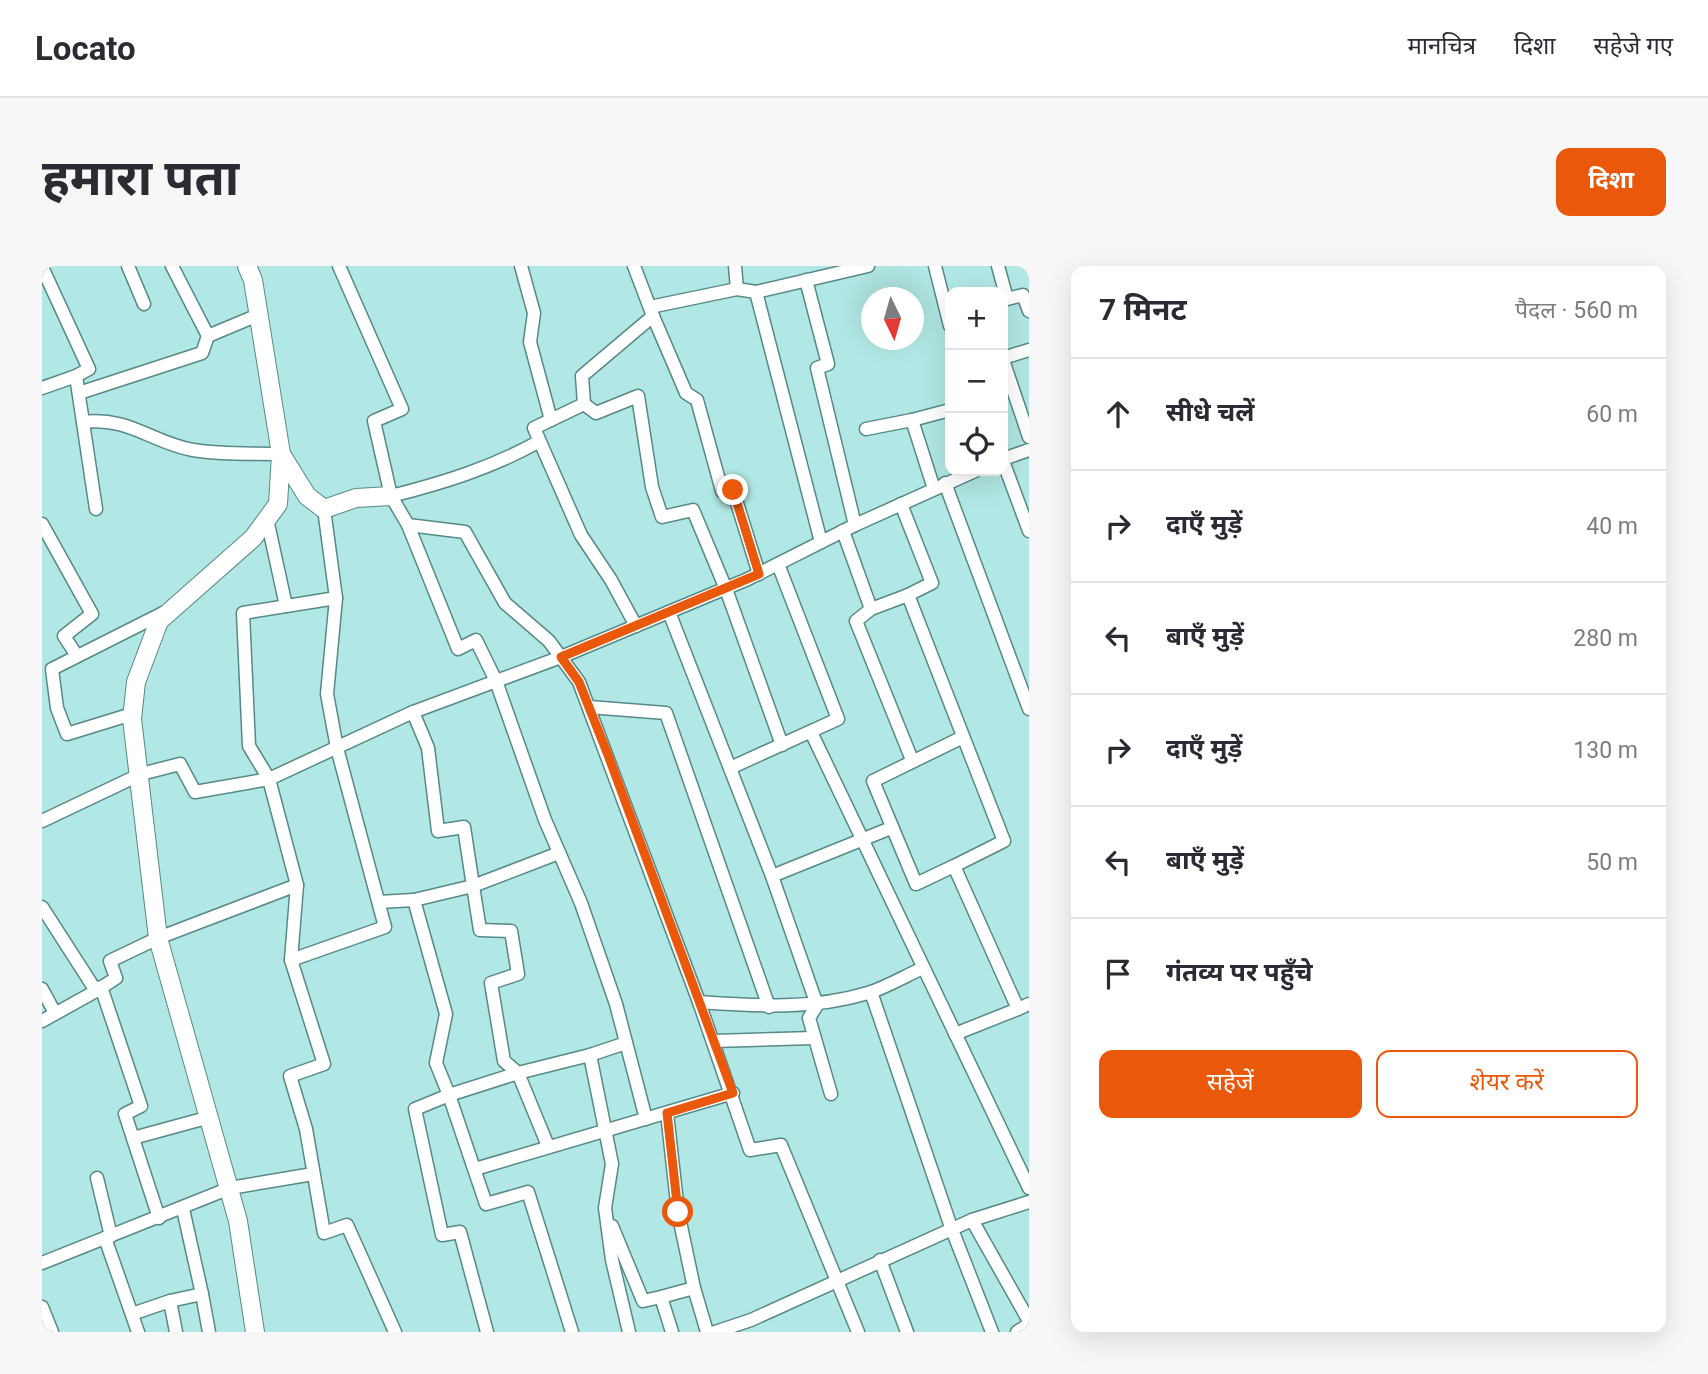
<!DOCTYPE html>
<html lang="hi">
<meta charset="utf-8">
<style>
body{margin:0;font-family:Roboto,"Noto Sans Devanagari",sans-serif;background:#f7f7f7;color:#2b2b33}
.controls{position:absolute;right:21px;top:21px;display:grid;overflow:hidden;border-radius:14px;box-shadow:0 7px 28px #0002}
.controls button{width:63px;height:63px;display:grid;place-items:center;padding:0;border:0;border-bottom:2px solid #e1e1e2;background:#fff;color:#2b2b33;font:35px sans-serif}
.compass{position:absolute;left:819px;top:21px;width:63px;height:63px;border-radius:50%;background:#fff;box-shadow:0 7px 28px #0002;rotate:175deg}
.stop{position:absolute;width:21px;height:21px;margin:-16px;border:5px solid #ea580c;border-radius:50%;background:#fff}
.stop.end{background:#ea580c;border-color:#fff;box-shadow:0 2px 7px #0008}
.list{margin:0;padding:0;list-style:none}
h2{display:flex;justify-content:space-between;align-items:center;height:91px;margin:0;padding:0 28px;font-size:30px}
h2 small{font-size:23px;font-weight:400;color:#7c7c81}
.list li{display:grid;grid-template-columns:46px 1fr auto;gap:21px;align-items:center;box-sizing:border-box;height:112px;padding:0 28px;border-top:2px solid #e1e1e2}
.list b{display:block;font-size:26px;white-space:nowrap}
.list em{font-size:23px;font-style:normal;color:#7c7c81}
.actions{display:flex;gap:14px;padding:21px 28px}
.actions a{flex:1;padding:16px 0;border:2px solid #ea580c;border-radius:14px;text-align:center;font-size:24px;color:#ea580c}
.actions .main{background:#ea580c;color:#fff}
.icon{flex:none;width:38px;height:38px;fill:none;stroke:currentColor;stroke-width:2;stroke-linecap:round;stroke-linejoin:round}
.map{position:relative;flex:none;width:987px;height:1066px;overflow:hidden;border-radius:14px}
header{display:flex;align-items:center;gap:42px;box-sizing:border-box;height:98px;padding:0 35px;background:#fff;border-bottom:2px solid #e1e1e2}
header strong{font-size:33px}
nav{display:flex;gap:38px;margin-inline-start:auto;font-size:24px}
.intro{display:flex;align-items:center;justify-content:space-between;box-sizing:border-box;height:168px;padding:0 42px}
h1{margin:0;font-size:49px}
.button{padding:18px 32px;border-radius:14px;background:#ea580c;color:#fff;font-size:24px;font-weight:700}
main{display:flex;gap:42px;padding:0 42px}
aside{flex:1;background:#fff;border-radius:14px;box-shadow:0 7px 28px #0002}
.map>svg:first-child{display:block}
.lines{fill:none;stroke-linecap:round;stroke-linejoin:round}
.street-casing{stroke:#568987;stroke-width:15}
.secondary-casing{stroke:#568987;stroke-width:20}
.street{stroke:#fff;stroke-width:12}
.secondary{stroke:#fff;stroke-width:18}
.route{stroke:#ea580c;stroke-width:9}
</style>
<header>
<strong>Locato</strong>
<nav><a>मानचित्र</a><a>दिशा</a><a>सहेजे गए</a></nav>
</header>
<div class="intro"><h1>हमारा पता</h1><a class="button">दिशा</a></div>
<main>
<div class="map">
<svg width="987" height="1066" viewBox="0 0 987 1066">
<rect width="100%" height="100%" fill="#b1e7e4"/>
<g class="lines">
<defs>
<g id="street">
<path d="M86,0L102,38"/>
<path d="M130,0L166,70"/>
<path d="M297,0L360,143L332,155L349,230L366,259L423,266L463,337L507,375L537,416L657,736L708,884L739,879L816,1066"/>
<path d="M479,0L492,47L488,76L509,154"/>
<path d="M592,0L611,50L540,110L542,138L492,162L539,269L569,314L594,360"/>
<path d="M693,0L695,23"/>
<path d="M893,0L908,60"/>
<path d="M956,0L965,33L981,29L987,45"/>
<path d="M0,1L47,103L34,110"/>
<path d="M764,14L786,98L775,102L813,259"/>
<path d="M714,26L779,276"/>
<path d="M608,41L695,23L714,26L826,0"/>
<path d="M611,50L644,127L655,134L680,225L691,224L717,308"/>
<path d="M961,92L987,84"/>
<path d="M961,94L987,171"/>
<path d="M0,122L34,110L54,243"/>
<path d="M37,127L160,87L166,70L216,49"/>
<path d="M542,138L554,147L596,130L610,221L620,251L651,244L684,323L740,479"/>
<path d="M870,154L908,144"/>
<path d="M41,156C86,150 111,177 151,184C179,189 210,187 239,188"/>
<path d="M824,163L870,154L892,223"/>
<path d="M961,193L987,184"/>
<path d="M961,195L987,265"/>
<path d="M903,217L987,443"/>
<path d="M349,230C401,217 449,202 496,176"/>
<path d="M859,238L890,317L866,329L962,575L912,600L976,743L987,738"/>
<path d="M282,243L294,332L201,347L207,480L227,513L371,446L519,391L706,313L813,259L933,205"/>
<path d="M225,253L244,340"/>
<path d="M0,258L50,348L22,370L35,390"/>
<path d="M366,259L416,383L434,374L454,415L503,554L539,637L574,738L604,853"/>
<path d="M801,265L829,343L866,329"/>
<path d="M829,343L814,355L870,494"/>
<path d="M627,346L730,610L775,739L767,752L789,828"/>
<path d="M547,441L624,447L727,741"/>
<path d="M371,446L386,482L396,565L422,561L431,620L372,634L404,748L394,797L407,829L373,843L400,969L418,966L445,1066"/>
<path d="M90,448L25,468L15,442L10,403L123,346"/>
<path d="M769,466L987,922"/>
<path d="M688,502L796,453L736,298"/>
<path d="M0,555L99,508L138,498L153,526L227,513L255,619L116,672L68,695L74,712L54,725L0,641"/>
<path d="M517,587L431,620L438,664L469,665L476,708L449,717L462,795L476,807L548,789L570,898L563,942L570,994L587,1066"/>
<path d="M912,600L874,618L831,515L919,472"/>
<path d="M730,610L849,562"/>
<path d="M255,619L249,694L282,798L248,810L264,863L282,967L305,959L353,1066"/>
<path d="M337,636L372,634"/>
<path d="M249,694L343,661L295,482L285,428L294,332"/>
<path d="M59,721L99,840L83,848L117,952"/>
<path d="M0,723L13,747"/>
<path d="M829,726L909,961L950,1066"/>
<path d="M657,736C716,740 769,744 826,727C845,721 863,710 881,702"/>
<path d="M0,755L54,725"/>
<path d="M913,768L976,743"/>
<path d="M672,775L771,772"/>
<path d="M548,789L584,777"/>
<path d="M625,847L636,946L652,1022L665,1066"/>
<path d="M91,872L168,851"/>
<path d="M506,880L476,807L407,829L444,938L486,926L530,1066"/>
<path d="M433,903L691,827"/>
<path d="M55,912L69,970"/>
<path d="M987,936L930,954L987,1055"/>
<path d="M570,960L601,1035L619,1031L630,1066"/>
<path d="M63,972L96,1066"/>
<path d="M838,994L865,1066"/>
<path d="M0,997L188,922L271,908"/>
<path d="M160,1028L167,1066"/>
<path d="M619,1031L652,1022"/>
<path d="M0,1041L10,1066"/>
<path d="M90,1048L128,1035"/>
<path d="M134,1066L128,1035L160,1028L141,943"/>
<path d="M673,1066L709,1054L930,954"/>
<path d="M975,1066L987,1058"/>
</g>
<g id="secondary">
<path d="M205,0L211,14L239,188L265,230L282,243L314,232L349,230"/>
<path d="M213,1066L196,955L116,672L90,453L94,416L117,355L211,272L236,238L239,188"/>
</g>
</defs>
<use href="#street" class="street-casing"/>
<use href="#secondary" class="secondary-casing"/>
<use href="#street" class="street"/>
<use href="#secondary" class="secondary"/>
</g>
<g class="lines">
<path class="route" d="M636,946L625,847L691,827L566,489L537,416L519,391L717,308L691,224"/>
</g>
</svg>
<div class="controls">
<button>+</button>
<button>−</button>
<button><svg class="icon" aria-label="locate" viewBox="0 0 24 24"><circle cx="12" cy="12" r="6"/><path d="M12 2v4M12 18v4M2 12h4M18 12h4"/></svg></button>
</div>
<svg class="compass" viewBox="-18 -18 36 36"><path d="M0-13l5 13h-10z" fill="#e53935"/><path d="M0 13l5-13h-10z" fill="#7c7c81"/></svg>
<div class="stop" style="left:636px;top:946px"></div>
<div class="stop end" style="left:691px;top:224px"></div>
</div>
<aside>
<h2>7 मिनट<small>पैदल · 560 m</small></h2>
<ul class="list">
<li><svg class="icon" aria-label="ahead" viewBox="0 0 24 24"><path d="M12 20V5M6 11l6-6 6 6"/></svg><div><b>सीधे चलें</b></div><em>60 m</em></li>
<li><svg class="icon" aria-label="right" viewBox="0 0 24 24"><path d="M7 20v-9h11M14 6l5 5-5 5"/></svg><div><b>दाएँ मुड़ें</b></div><em>40 m</em></li>
<li><svg class="icon" aria-label="left" viewBox="0 0 24 24"><path d="M17 20v-9H6M10 6l-5 5 5 5"/></svg><div><b>बाएँ मुड़ें</b></div><em>280 m</em></li>
<li><svg class="icon" aria-label="right" viewBox="0 0 24 24"><path d="M7 20v-9h11M14 6l5 5-5 5"/></svg><div><b>दाएँ मुड़ें</b></div><em>130 m</em></li>
<li><svg class="icon" aria-label="left" viewBox="0 0 24 24"><path d="M17 20v-9H6M10 6l-5 5 5 5"/></svg><div><b>बाएँ मुड़ें</b></div><em>50 m</em></li>
<li><svg class="icon" aria-label="arrive" viewBox="0 0 24 24"><path d="M6 21V4h12l-3 4 3 4H6"/></svg><div><b>गंतव्य पर पहुँचे</b></div></li>
</ul>
<div class="actions"><a class="main">सहेजें</a><a>शेयर करें</a></div>
</aside>
</main>
